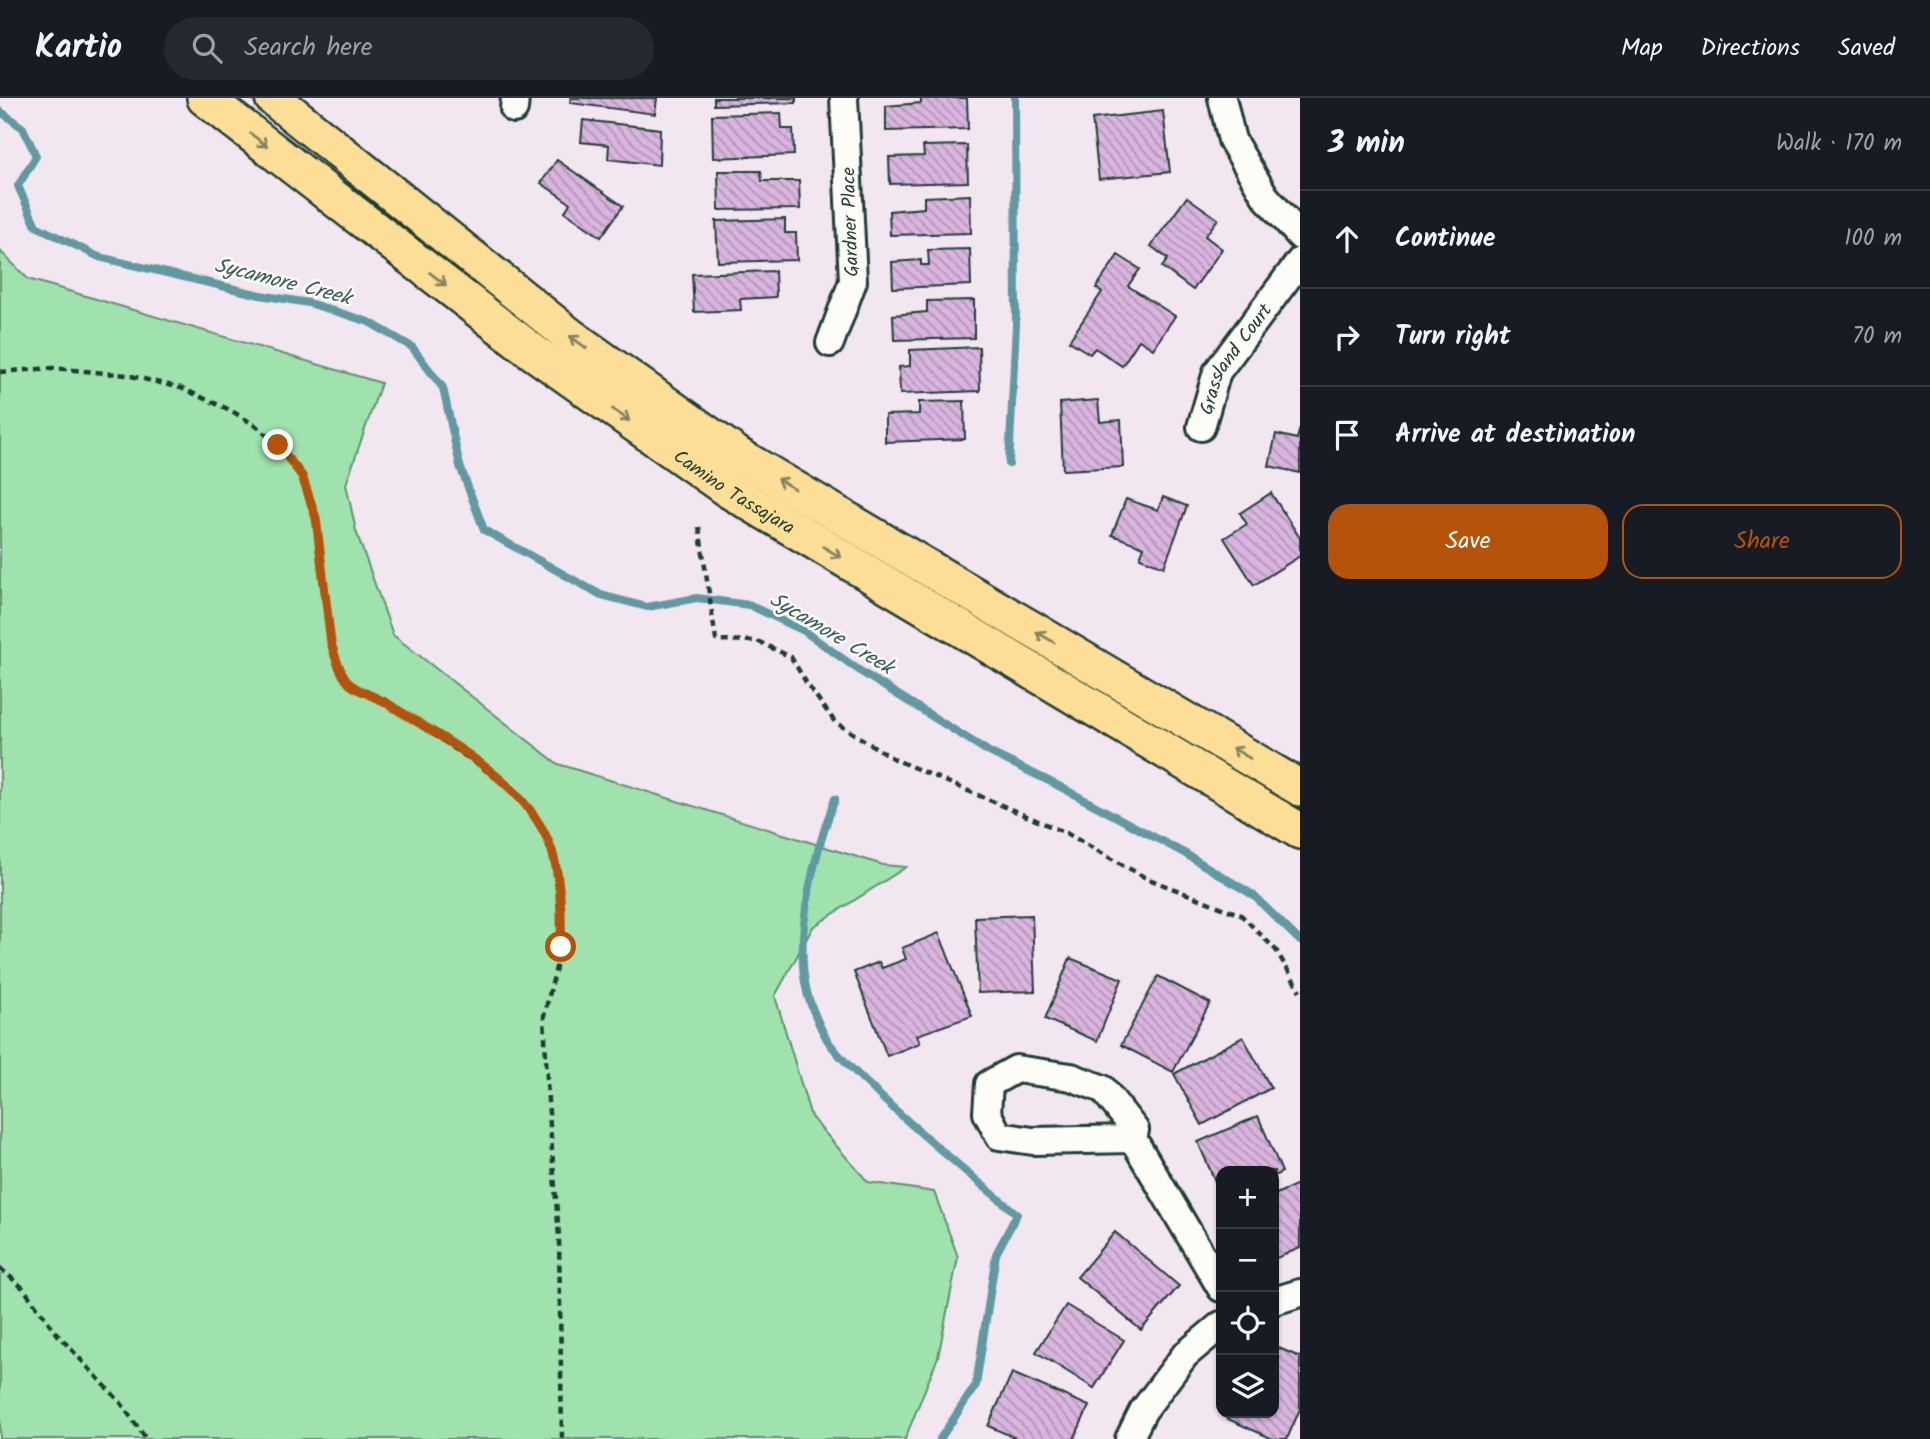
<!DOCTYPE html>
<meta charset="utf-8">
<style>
body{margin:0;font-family:Kalam,sans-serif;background:#242831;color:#f1f3f6}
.controls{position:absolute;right:21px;bottom:21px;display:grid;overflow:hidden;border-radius:14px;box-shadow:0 2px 5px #0004}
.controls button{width:63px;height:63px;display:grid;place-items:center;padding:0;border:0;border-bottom:2px solid #363941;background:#171b24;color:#f1f3f6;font:35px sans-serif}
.stop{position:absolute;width:21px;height:21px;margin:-16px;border:5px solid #b45309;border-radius:50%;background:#fff}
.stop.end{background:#b45309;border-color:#fff;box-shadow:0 2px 7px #0008}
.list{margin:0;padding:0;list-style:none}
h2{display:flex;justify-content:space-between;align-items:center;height:91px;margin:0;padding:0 28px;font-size:30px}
h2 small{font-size:23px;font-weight:400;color:#9ea1a6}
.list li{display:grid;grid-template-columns:46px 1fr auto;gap:21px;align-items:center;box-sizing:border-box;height:98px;padding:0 28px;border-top:2px solid #363941}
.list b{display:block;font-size:26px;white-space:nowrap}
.list em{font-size:23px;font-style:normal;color:#9ea1a6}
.actions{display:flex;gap:14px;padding:21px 28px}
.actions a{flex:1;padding:16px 0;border:2px solid #b45309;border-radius:21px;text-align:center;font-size:24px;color:#b45309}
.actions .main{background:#b45309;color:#fff}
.icon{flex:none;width:38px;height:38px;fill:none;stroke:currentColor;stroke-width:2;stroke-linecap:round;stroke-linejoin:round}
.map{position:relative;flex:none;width:1300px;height:1341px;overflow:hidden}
header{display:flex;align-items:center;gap:42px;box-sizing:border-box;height:98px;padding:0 35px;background:#171b24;border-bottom:2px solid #363941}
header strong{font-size:33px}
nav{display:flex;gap:38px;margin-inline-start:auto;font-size:24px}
.search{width:490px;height:63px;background:#242831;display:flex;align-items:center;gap:18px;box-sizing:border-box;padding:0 24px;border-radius:38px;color:#9ea1a6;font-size:26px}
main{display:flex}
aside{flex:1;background:#171b24}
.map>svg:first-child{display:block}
.green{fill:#a0e2ad;stroke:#609070;stroke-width:2}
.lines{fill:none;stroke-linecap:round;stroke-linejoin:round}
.stream{stroke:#6099a2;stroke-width:8}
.building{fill:url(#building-back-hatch);stroke:#1f3d34;stroke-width:2}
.minor-casing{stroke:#1f3d34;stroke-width:32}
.major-casing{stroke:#1f3d34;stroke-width:40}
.path{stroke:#1f3d34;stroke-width:4.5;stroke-dasharray:7 5;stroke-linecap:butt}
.minor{stroke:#fdfcf7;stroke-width:26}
.major{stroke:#fcde96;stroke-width:35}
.oneway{stroke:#828560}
.route{stroke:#b45309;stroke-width:9}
.labels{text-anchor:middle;stroke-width:5;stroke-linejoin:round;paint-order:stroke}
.street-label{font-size:19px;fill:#1f3d34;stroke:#fdfcf7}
.water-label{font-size:21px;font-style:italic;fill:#355c59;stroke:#fdfcf7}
</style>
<header>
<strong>Kartio</strong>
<div class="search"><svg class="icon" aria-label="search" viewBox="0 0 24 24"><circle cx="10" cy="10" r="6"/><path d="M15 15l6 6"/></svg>Search here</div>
<nav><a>Map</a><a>Directions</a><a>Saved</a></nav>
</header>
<main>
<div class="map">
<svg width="1300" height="1341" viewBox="0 0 1300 1341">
<defs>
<pattern id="building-back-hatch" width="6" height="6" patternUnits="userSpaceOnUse" patternTransform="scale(1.75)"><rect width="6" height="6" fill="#d9b4de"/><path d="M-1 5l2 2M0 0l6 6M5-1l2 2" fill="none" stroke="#af94b5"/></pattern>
</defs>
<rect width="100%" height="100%" fill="#f2e6f0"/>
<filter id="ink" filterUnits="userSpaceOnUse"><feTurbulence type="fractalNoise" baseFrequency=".0143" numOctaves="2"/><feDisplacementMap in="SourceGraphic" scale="14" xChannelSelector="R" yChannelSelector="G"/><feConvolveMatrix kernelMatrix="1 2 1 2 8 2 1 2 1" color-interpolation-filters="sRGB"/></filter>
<g filter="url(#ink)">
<path class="green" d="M0,153L28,181L381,285L346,386L356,433L393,537L558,666L883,767L906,769L813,829L775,898L811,1019L868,1084L934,1094L958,1159L938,1259L905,1341H0Z"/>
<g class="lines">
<g class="stream">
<path d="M0,13L23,30L36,58L18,88L36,128L99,159L260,197L309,205L369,224L412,249L443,290L460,368L484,432L601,497L647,509L697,500L749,507L804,533L863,575L989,654L1053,685L1184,755L1253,797L1300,843"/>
<path d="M1009,366L1016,226L1015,0"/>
<path d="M835,701C815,753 793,839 807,894C810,907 821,932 828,943C841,962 860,978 876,994C921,1037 969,1076 1017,1116L996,1156L976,1287L940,1341"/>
</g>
</g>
<g class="building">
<path d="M571,0H657L655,16L570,5Z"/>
<path d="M714,0H796V5L714,7Z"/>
<path d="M921,0H967L968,31L886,33V8L921,5Z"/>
<path d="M1163,13L1170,74L1099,81L1092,21Z"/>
<path d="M781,15L782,31H793L794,57L713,60L712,17Z"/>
<path d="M583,22L660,31L659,67L608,61L609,47L581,44Z"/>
<path d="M967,47L968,84L890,86L889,59L924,58L923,48Z"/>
<path d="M557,62L623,108L601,139L565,114L570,105L541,85Z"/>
<path d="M718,73H761L762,83H799L800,111L719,112Z"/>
<path d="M970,97L971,135L890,137L889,113L924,110V99Z"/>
<path d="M1187,99L1218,121L1205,138L1222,151L1193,192L1162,169L1168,161L1151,148Z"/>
<path d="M785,121V135H796L797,162L718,164L716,123Z"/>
<path d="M970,151L971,187L893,190L892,164L921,162V167H929L928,152Z"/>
<path d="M1118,157L1140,171L1128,188L1175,218L1153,251L1139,242L1122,268L1095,250L1090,256L1069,243L1102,194L1096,190Z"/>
<path d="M775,173L776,199L740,201L741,212L694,214L692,176Z"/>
<path d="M974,202V240L894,242L893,217L927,214V203Z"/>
<path d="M979,249L980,293L900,296L899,269L910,268V252Z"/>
<path d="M1098,302L1100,324L1121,322L1123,369L1063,372L1060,305Z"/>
<path d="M964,303L965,341L885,344V317L919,316V304Z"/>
<path d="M1300,330V375L1269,368L1276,336L1297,341Z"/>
<path d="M1271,395L1300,440V458L1254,487L1224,440L1247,426L1240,415Z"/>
<path d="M1163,399L1187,408L1164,469L1140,460L1144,449L1112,437L1126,401L1158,412Z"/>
<path d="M1032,817L1035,893L978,895L975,819Z"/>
<path d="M939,835L972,918L917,937L920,945L887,958L854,874L879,864L882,870L906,861L902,850Z"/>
<path d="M1070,860L1122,881L1097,943L1045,921Z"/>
<path d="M1158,878L1210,905L1173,974L1121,947Z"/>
<path d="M1243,939L1271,990L1202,1027L1174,976Z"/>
<path d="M1258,1018L1282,1074L1274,1078V1073H1221V1097L1198,1044Z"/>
<path d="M1300,1085V1150L1274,1161V1097Z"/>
<path d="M1115,1134L1179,1188L1141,1232L1077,1179Z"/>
<path d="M1066,1207L1124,1242L1094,1290L1036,1254Z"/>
<path d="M1274,1248L1300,1259V1311L1287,1341H1273L1228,1321L1231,1315H1274Z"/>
<path d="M1012,1275L1089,1308L1074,1341H1018L988,1328Z"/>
</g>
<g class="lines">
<defs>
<g id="minor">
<path d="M1222,0L1232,42L1265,98L1300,138"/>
<path d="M514,11L515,0"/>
<path d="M830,245L853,183L844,0"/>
<path id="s1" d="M1201,329L1217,274L1300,163"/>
<path d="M1133,1041L1033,1043L999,1038L987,1015L989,986L1016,971L1071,979L1103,991L1135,1032L1133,1041L1221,1190"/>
<path d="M1274,1203L1300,1195"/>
<path d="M1129,1341L1143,1313L1185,1257L1221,1227"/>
</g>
<g id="major">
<path id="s2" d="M205,0L533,254L727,391L1300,733"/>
<path d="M273,0L570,238L739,358L1300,690"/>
</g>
</defs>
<use href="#minor" class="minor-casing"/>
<use href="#major" class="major-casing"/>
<g class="path">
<path d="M0,274L53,270L127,277L181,290L230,312L255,327L278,347L302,378L316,420L331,545L336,563L349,586L384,602L512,690L533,717L546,739L555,762L562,808L561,849L544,918L548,1003L559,1138L562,1341"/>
<path d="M699,429L716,542L757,543L791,559L807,586L835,624L894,661L1066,735L1146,780L1241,817L1276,852L1300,893"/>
<path d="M0,1170L23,1190L58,1237L121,1305L146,1341"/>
</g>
<use href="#minor" class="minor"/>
<use href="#major" class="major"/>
</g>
<defs><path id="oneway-shaft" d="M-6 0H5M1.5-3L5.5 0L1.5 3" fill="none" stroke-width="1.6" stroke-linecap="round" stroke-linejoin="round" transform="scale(1.75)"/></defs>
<g class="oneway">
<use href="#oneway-shaft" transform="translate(259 42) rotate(38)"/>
<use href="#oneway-shaft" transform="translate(438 181) rotate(38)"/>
<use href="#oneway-shaft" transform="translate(578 244) rotate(-144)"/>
<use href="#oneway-shaft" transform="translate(621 317) rotate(35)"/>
<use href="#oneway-shaft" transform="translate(786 386) rotate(-149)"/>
<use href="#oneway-shaft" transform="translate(832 454) rotate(31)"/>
<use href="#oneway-shaft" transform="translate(1045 539) rotate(-149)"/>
<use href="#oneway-shaft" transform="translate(1241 655) rotate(-149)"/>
</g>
</g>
<g class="lines" filter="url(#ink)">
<path class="route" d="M278,347L302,378L316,420L331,545C335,558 339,573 348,584C355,593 379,599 390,607C449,645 539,689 555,764C561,792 562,820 561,849"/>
</g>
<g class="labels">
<g class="street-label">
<text transform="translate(849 124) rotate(-92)" y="7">Gardner Place</text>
<text dy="7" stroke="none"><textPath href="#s1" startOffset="77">Grassland Court</textPath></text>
<text dy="7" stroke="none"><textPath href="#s2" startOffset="660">Camino Tassajara</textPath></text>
</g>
<g class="water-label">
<text transform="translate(283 183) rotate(14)" y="7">Sycamore Creek</text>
<text transform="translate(832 535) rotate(31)" y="7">Sycamore Creek</text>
</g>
</g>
</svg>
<div class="controls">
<button>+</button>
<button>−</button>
<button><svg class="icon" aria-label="locate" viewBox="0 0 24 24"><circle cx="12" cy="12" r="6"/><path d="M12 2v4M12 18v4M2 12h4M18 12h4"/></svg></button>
<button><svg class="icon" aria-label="layers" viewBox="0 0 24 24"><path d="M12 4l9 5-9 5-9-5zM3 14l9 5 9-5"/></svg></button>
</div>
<div class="stop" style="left:561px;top:849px"></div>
<div class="stop end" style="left:278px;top:347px"></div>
</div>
<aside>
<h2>3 min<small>Walk · 170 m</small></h2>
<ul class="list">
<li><svg class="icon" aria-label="ahead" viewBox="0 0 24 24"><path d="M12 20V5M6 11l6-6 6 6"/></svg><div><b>Continue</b></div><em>100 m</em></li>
<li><svg class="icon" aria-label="right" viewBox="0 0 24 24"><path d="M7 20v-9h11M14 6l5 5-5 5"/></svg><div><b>Turn right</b></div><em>70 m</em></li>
<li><svg class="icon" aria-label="arrive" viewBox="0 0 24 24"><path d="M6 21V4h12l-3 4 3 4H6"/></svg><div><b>Arrive at destination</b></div></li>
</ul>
<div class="actions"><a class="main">Save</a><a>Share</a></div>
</aside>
</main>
